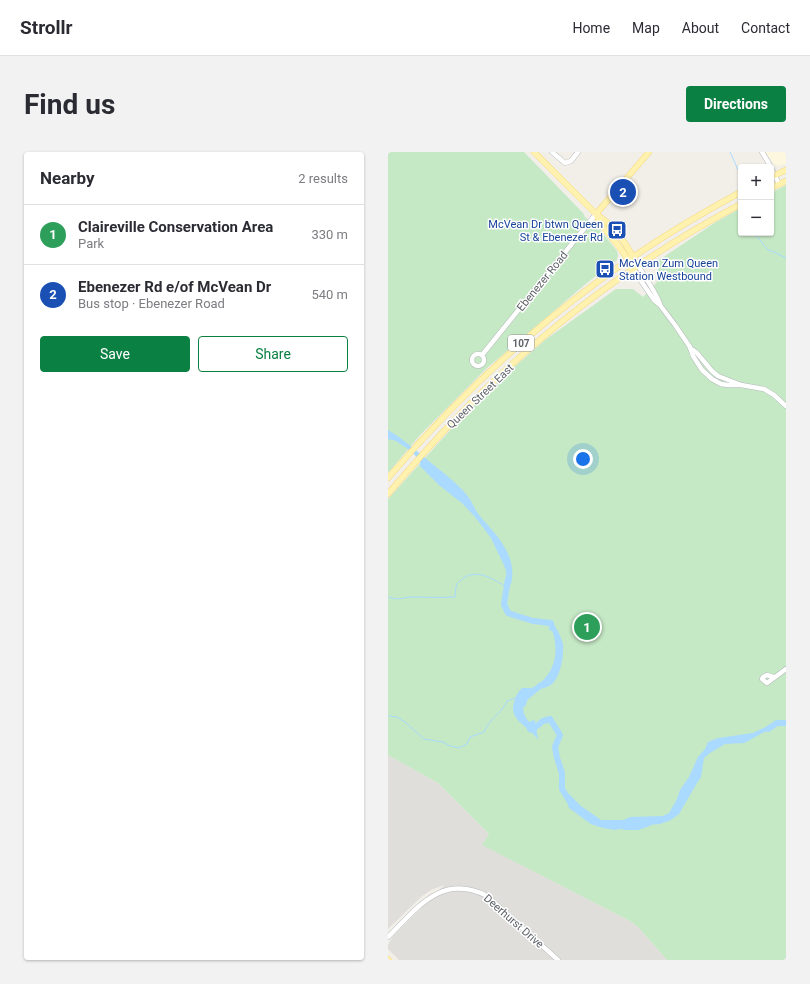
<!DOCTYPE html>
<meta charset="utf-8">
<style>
body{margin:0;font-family:Roboto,sans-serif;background:#f2f2f3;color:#2b2b33}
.controls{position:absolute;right:12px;top:12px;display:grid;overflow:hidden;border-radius:4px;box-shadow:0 1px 3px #0004}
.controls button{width:36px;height:36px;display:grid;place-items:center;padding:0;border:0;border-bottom:1px solid #e1e1e2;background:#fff;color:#2b2b33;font:20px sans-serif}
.you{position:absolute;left:195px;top:307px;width:14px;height:14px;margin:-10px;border:3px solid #fff;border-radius:50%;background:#1a73e8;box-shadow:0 0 0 6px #1a73e833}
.badge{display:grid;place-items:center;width:26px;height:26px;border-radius:50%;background:#0b8043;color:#fff;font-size:13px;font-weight:700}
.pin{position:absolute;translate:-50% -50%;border:2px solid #fff;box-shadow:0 1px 4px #0006}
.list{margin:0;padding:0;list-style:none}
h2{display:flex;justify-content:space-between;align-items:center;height:52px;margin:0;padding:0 16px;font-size:17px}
h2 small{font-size:13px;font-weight:400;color:#7c7c81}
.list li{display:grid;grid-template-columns:26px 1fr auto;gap:12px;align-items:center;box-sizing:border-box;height:60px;padding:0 16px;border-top:1px solid #e1e1e2}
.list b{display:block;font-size:15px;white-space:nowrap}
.list p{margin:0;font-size:13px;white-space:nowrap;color:#7c7c81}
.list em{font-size:13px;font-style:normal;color:#7c7c81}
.actions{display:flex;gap:8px;padding:12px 16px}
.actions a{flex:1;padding:9px 0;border:1px solid #0b8043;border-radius:4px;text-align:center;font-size:14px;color:#0b8043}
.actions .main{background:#0b8043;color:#fff}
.map{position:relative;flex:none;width:398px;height:808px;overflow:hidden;border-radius:4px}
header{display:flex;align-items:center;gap:24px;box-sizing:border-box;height:56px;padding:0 20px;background:#fff;border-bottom:1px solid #e1e1e2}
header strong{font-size:19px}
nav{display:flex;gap:22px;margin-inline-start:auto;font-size:14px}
.intro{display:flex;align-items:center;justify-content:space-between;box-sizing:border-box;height:96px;padding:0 24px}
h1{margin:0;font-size:28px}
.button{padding:10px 18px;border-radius:4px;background:#0b8043;color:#fff;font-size:14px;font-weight:700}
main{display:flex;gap:24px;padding:0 24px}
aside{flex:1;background:#fff;border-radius:4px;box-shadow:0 1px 3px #0004}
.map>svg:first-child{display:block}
.commercial{fill:#fef7e0}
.industrial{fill:#e0deda}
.green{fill:#c5e8c5}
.water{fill:#aadaff}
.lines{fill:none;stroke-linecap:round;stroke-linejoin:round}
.stream{stroke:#aadaff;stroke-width:1}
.river{stroke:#aadaff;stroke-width:6}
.minor-casing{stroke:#b5b8bc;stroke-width:5.5}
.major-casing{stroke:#f2c960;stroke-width:6}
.minor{stroke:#fff;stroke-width:4.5}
.major{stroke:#fff2af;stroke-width:5.5}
.labels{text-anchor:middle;stroke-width:3;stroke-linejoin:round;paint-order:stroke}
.shield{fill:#fff;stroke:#8f9295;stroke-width:1}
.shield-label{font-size:10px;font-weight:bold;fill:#5f6368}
.transit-label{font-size:11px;fill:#164399;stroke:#fff;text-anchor:end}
.street-label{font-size:11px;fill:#5f6368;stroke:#fff}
</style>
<header>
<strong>Strollr</strong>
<nav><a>Home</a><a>Map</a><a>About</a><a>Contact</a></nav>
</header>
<div class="intro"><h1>Find us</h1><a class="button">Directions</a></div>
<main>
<aside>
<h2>Nearby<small>2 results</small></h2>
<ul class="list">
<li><span class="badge" style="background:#2e9e5b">1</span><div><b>Claireville Conservation Area</b><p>Park</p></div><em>330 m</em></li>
<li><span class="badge" style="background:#1a4fb4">2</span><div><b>Ebenezer Rd e/of McVean Dr</b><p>Bus stop · Ebenezer Road</p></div><em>540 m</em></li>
</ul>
<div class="actions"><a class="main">Save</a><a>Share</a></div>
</aside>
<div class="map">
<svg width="398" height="808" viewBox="0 0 398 808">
<rect width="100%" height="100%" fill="#f1efe8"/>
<path class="commercial" d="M378,0H398V12L391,14L386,13Z"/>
<path class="industrial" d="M0,603L50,631L101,682L95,693L242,769L250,775L279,808H11L0,797V793L5,784L56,733L43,738L33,745L0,777Z"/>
<g class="green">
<path d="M0,0H136L195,61L197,65L213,79L229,99L230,103L229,108L200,130L99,216L32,283L0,321Z"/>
<path d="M398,33V808H279L250,775L242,769L94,693L101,682L50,631L0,603V347L74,265L116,224L157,188L228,137H245L255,145L269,130L271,108L328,70L353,56V81H383V41Z"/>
</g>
<g class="water">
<path d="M0,278C15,287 28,298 42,310C54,320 68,330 78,342C84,348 86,357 91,363C108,383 130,403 123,432L119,435L118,418L114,409L103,386L87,365L75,352L51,333L32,314V309L23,299L8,289L0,287Z"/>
<path d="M160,469H163C168,475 173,484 175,492C176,502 173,523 165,531C161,535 153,537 147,538L146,536C170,520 173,494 160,469Z"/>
<path d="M134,536H144C135,547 131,558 141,570L146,568L147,569L150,588C143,575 120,569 126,550C128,544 129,541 134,536Z"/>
<path d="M384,572L387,573L384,576L356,591L337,592L322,601L316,606L313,625L309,631L291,662L283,668L272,672L247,674L227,678L215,676L203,672L181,656L177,642H181L193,654L213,668H236L242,665L275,664L281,661L289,647L292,638L301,625L310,605L317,597L320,590L330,586L365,581Z"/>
</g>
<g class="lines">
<g class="stream">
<path d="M342,0L353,24"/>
<path d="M366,81L381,99H384L398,106"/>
<path d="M0,445C13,449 14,445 25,445C39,445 53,446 67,445C68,441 67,438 68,435C68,432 71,430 73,428C88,415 104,427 119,435"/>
<path d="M144,536H146"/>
<path d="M0,564L9,565L18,571L36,587L55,590L62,594L71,596L79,592L82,585L96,580C101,567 114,561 119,549L127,546"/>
</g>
<g class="river">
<path d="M120,427L116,452L120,461L145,469L163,471L164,476"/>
<path d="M135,552L137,546L153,533"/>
<path d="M142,577L144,578L155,569L162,567L172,583L167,595L169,606L174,621V637L182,650"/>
<path d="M380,577L389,571H398"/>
<path d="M237,675H250L261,671"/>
</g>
<defs>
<g id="minor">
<path d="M164,0L177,11L183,9L190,0"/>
<path d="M374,0L383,15"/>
<path d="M383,16L391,32"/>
<path d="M245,105C253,120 266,136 272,152"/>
<path d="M240,108L249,123L266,148L272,153L287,173L302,195L305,204L314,218L324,227L333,232L340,233H353"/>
<path d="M302,196L308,200L324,219L330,224L353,233L376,237L386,243L398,254"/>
<circle cx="90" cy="208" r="6"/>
<path d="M94,203L208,62"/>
<path d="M385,525L379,523L375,525L374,527L379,531L398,517"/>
<path d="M0,785C30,755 54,721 99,744L170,808"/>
</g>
<g id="major">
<path d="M146,0L208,62C224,72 236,88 245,105"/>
<path d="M383,25L398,18"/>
<path d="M383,36L398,29"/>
<path d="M208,62L261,0"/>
<path d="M208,62C215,80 231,91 240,108"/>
<path d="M0,326C102,207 214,114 353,40"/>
<path d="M0,342C34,302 69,263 108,227C181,158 264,99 353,52"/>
<path d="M0,807L1,808"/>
</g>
</defs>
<use href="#minor" class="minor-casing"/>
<use href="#major" class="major-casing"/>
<use href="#minor" class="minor"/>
<use href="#major" class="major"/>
</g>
<defs>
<symbol id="bus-square" viewBox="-11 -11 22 22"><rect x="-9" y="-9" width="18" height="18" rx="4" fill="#1a4fb4" stroke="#fff"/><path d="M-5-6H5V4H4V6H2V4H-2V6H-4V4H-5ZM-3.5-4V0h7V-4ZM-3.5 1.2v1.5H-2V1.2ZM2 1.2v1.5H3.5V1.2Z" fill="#fff"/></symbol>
</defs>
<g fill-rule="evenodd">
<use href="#bus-square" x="218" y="67" width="22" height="22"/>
<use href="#bus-square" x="206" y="106" width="22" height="22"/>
</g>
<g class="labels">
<rect class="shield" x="120" y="183" width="26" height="16" rx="3"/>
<g class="shield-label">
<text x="133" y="195">107</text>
</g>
<g class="transit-label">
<text x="215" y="76">McVean Dr btwn Queen<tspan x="215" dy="13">St &amp; Ebenezer Rd</tspan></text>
<text x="231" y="115" text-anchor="start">McVean Zum Queen<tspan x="231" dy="13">Station Westbound</tspan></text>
</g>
<g class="street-label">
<text transform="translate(154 129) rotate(-51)" y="4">Ebenezer Road</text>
<text transform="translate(92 244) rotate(-44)" y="4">Queen Street East</text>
<text transform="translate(126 769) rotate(41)" y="4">Deerhurst Drive</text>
</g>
</g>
</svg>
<div class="controls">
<button>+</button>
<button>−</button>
</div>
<div class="you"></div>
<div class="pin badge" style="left:199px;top:475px;background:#2e9e5b">1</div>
<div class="pin badge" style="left:235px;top:40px;background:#1a4fb4">2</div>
</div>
</main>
